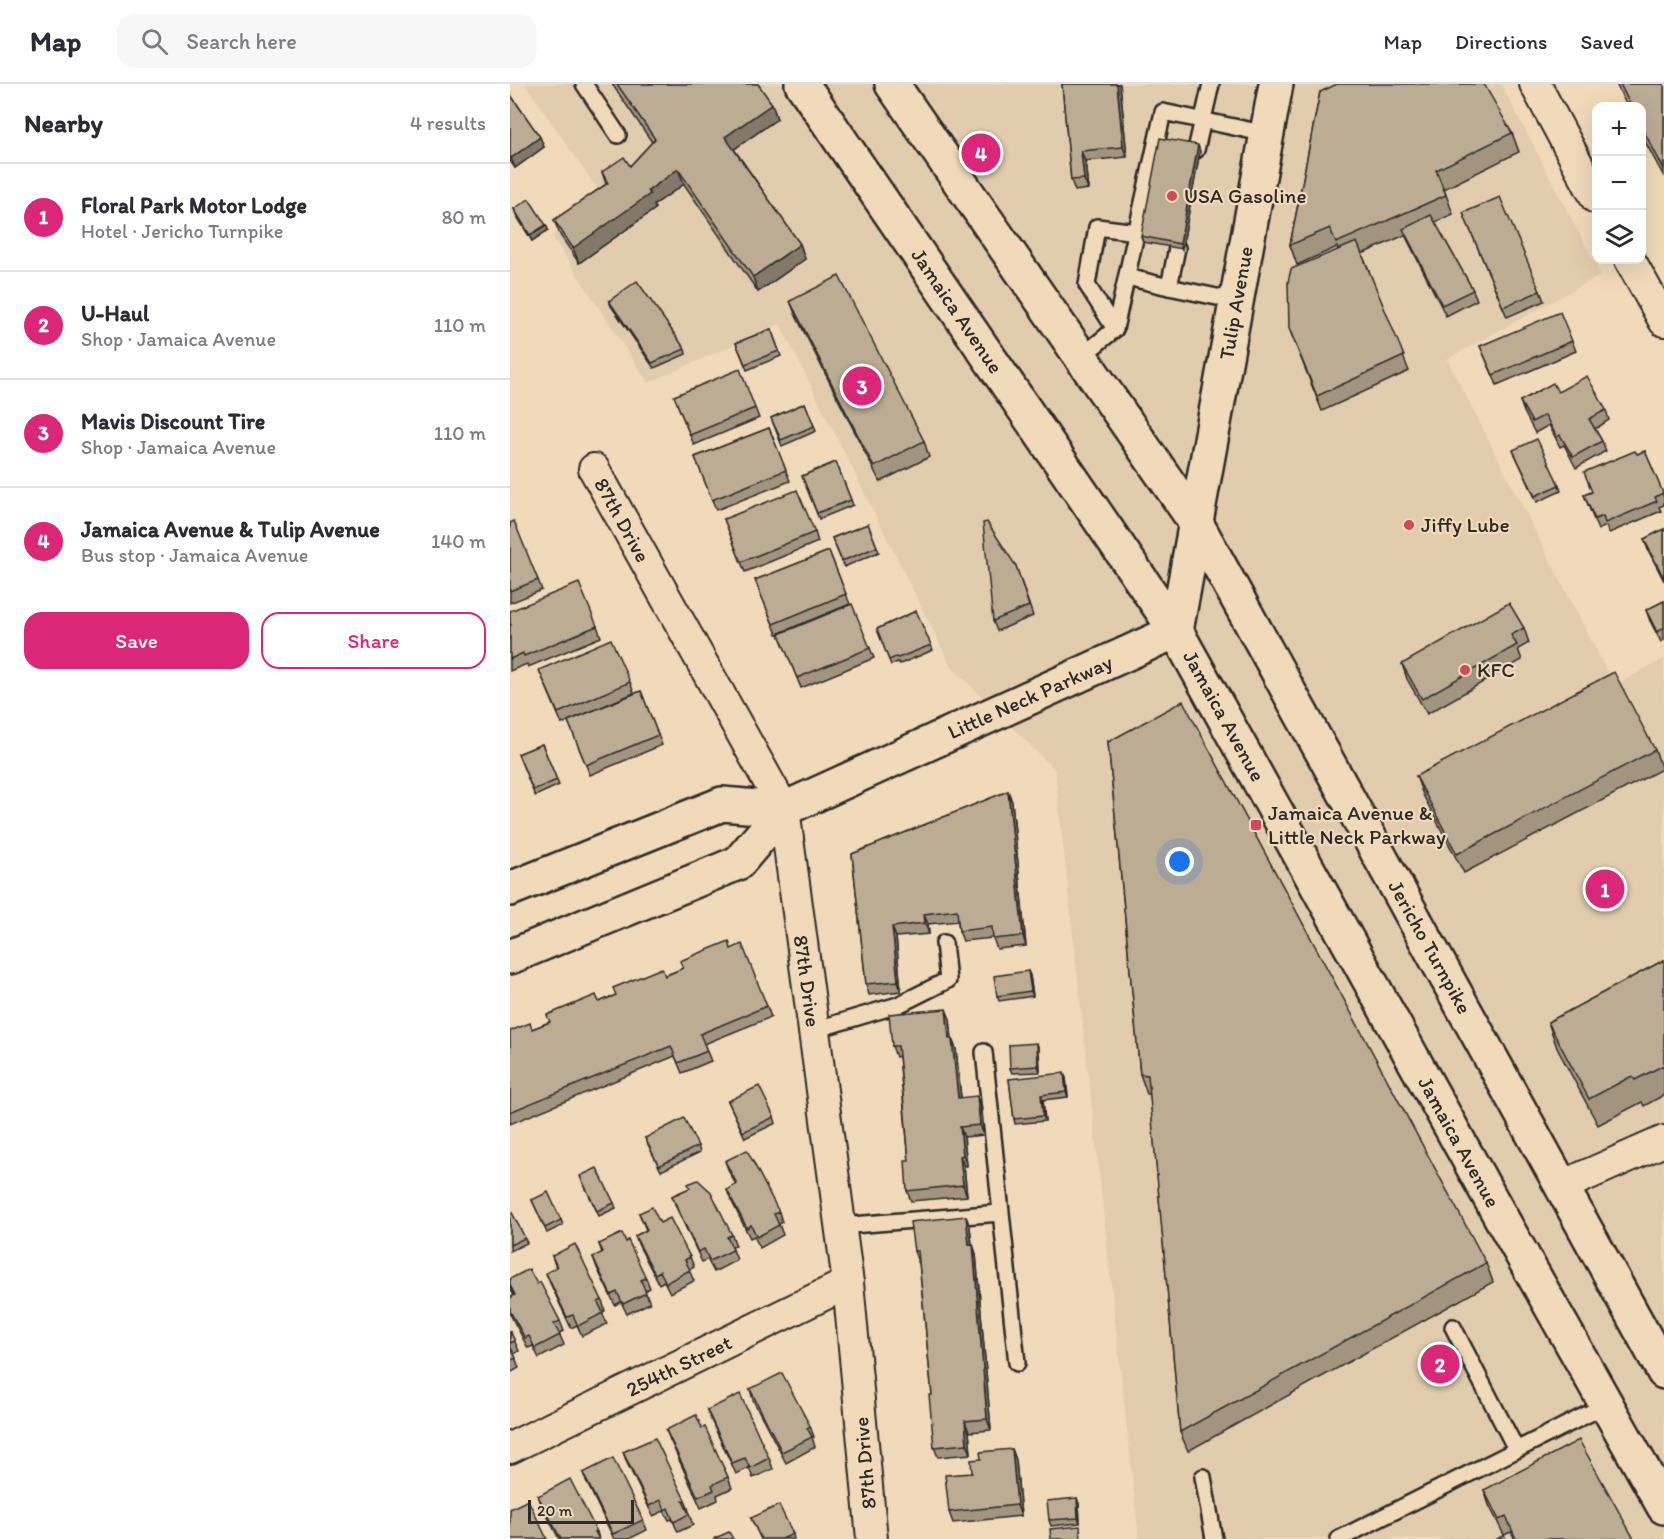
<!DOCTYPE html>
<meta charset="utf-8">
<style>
body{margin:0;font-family:Itim,sans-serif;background:#f7f7f7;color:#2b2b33}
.controls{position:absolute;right:18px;top:18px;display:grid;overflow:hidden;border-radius:12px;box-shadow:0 6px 24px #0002}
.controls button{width:54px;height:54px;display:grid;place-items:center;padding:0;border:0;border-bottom:2px solid #e1e1e2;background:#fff;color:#2b2b33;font:30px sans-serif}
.scale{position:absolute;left:18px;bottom:15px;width:106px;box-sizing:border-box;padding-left:6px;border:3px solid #2b2b2b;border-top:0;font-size:16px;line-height:21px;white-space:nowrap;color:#2b2b2b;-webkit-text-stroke:4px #f0dab9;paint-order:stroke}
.you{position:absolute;left:670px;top:778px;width:21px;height:21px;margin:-15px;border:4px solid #fff;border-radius:50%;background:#1a73e8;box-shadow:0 0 0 9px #1a73e833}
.badge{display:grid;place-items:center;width:39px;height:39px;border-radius:50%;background:#db2777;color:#fff;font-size:20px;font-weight:700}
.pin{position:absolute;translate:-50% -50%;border:3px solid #fff;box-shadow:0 2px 6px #0006}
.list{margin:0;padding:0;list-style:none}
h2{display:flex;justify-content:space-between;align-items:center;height:78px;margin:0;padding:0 24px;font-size:26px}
h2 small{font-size:20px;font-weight:400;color:#7c7c81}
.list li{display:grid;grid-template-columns:39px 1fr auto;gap:18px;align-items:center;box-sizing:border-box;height:108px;padding:0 24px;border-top:2px solid #e1e1e2}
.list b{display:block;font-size:22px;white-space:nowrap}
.list p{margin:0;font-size:20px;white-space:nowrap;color:#7c7c81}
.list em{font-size:20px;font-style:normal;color:#7c7c81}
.actions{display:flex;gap:12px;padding:18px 24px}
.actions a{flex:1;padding:14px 0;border:2px solid #db2777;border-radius:18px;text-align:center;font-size:21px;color:#db2777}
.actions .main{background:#db2777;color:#fff}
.icon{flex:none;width:33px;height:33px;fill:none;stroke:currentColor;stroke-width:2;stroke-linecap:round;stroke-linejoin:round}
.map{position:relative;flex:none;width:1154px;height:1455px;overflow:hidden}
header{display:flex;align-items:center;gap:36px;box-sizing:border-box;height:84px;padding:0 30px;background:#fff;border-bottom:2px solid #e1e1e2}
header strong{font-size:28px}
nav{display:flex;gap:33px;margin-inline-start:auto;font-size:21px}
.search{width:420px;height:54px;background:#f7f7f7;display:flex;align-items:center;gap:15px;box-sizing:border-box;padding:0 21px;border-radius:18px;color:#7c7c81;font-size:22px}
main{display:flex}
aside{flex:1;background:#fff}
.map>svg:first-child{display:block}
.built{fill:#e1ccae}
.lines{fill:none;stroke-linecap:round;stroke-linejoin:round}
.service-casing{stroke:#2b2b2b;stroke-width:20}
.minor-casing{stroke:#2b2b2b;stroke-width:34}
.secondary-casing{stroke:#2b2b2b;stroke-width:38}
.primary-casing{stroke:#2b2b2b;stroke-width:38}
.service{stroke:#f0dab9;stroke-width:15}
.minor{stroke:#f0dab9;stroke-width:30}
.secondary{stroke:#f0dab9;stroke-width:33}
.primary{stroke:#f0dab9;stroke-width:33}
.wall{fill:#a3947f;stroke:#2b2b2b;stroke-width:1.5}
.shaded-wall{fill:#847868;stroke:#2b2b2b;stroke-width:1.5}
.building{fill:#bdac94;stroke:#2b2b2b;stroke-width:1.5}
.poi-dot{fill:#d1495b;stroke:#f0dab9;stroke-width:2}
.labels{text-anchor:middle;stroke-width:4.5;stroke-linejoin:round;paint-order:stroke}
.poi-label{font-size:21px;fill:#2b2b2b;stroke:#f0dab9;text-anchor:start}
.street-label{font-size:21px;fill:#2b2b2b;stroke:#f0dab9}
</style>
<header>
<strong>Map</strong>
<div class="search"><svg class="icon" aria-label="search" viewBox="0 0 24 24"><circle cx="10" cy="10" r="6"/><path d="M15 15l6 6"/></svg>Search here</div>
<nav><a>Map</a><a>Directions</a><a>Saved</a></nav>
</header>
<main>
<aside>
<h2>Nearby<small>4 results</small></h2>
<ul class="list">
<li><span class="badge">1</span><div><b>Floral Park Motor Lodge</b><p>Hotel · Jericho Turnpike</p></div><em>80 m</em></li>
<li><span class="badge">2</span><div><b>U-Haul</b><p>Shop · Jamaica Avenue</p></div><em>110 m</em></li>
<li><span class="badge">3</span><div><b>Mavis Discount Tire</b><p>Shop · Jamaica Avenue</p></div><em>110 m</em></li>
<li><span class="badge">4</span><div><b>Jamaica Avenue &amp; Tulip Avenue</b><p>Bus stop · Jamaica Avenue</p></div><em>140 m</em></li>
</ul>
<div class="actions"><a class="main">Save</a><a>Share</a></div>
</aside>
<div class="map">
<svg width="1154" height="1455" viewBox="0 0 1154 1455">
<rect width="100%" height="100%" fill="#f0dab9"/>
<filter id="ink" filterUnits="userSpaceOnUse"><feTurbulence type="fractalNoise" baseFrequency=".0167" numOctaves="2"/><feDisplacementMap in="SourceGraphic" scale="12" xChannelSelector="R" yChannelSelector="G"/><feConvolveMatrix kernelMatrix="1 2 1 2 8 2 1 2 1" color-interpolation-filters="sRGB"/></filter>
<g filter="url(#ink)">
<path class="built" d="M15,0H991L1091,191L937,275L1104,601L1154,575V1455H629L545,686L441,582L270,240L138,299L42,152L94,115Z"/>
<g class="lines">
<defs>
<g id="service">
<path d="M74,0L108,51"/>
<path d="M686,66L701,0"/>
<path d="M617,193L659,203L667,164"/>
<path d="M659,203L726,217"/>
<path d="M605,245L577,201L587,143L627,148"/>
<path d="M571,273L605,245L653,28L757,50"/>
<path d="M304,946L388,921L438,896L434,859"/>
<path d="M474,968L507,1279"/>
<path d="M330,1142L490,1129"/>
<path d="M943,1243L1006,1365"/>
<path d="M693,1393L704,1455"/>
<path d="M829,1455L1096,1321"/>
</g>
<g id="minor">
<path d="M1025,0L1086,114"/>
<path d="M1120,176L1154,237"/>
<path d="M84,385L274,725L338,1199L362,1455"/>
<path d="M1052,1102L1154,1057"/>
<path d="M0,1364L338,1199"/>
</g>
<g id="secondary">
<path d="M0,805L212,720L274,725"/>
<path d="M0,873L228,779L274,725L666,547L766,0"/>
</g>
<g id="primary">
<path d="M292,0L666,547L984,1121L1154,1423"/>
<path d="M382,0L686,439L1154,1288"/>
</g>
</defs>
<use href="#service" class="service-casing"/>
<use href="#minor" class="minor-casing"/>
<use href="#secondary" class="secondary-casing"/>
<use href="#primary" class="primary-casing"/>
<use href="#service" class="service"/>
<use href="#minor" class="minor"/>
<use href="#secondary" class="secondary"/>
<use href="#primary" class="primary"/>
</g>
<g class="wall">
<path d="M102,0H248L262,20L267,35L224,65L290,160L295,175L248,208L174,100L144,121L145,125L69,179L50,151L44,136L96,100L92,88L120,82L142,58Z"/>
<path d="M552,0H610L617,73L575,77L578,105L565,107L561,96Z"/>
<path d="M1106,0H1154V93L1131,50V22H1117Z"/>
<path d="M810,8L1002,49L1009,68L934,105L943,130L925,138L963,206L967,216L936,232L895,151L852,170L899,287L812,327L779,244L828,166L827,163L787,181L780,161Z"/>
<path d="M0,10L30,53L34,63L5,84L0,77Z"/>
<path d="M690,67L672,165L633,158L631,152Z"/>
<path d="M4,125L36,141L38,146L22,157L6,131Z"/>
<path d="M953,129L1030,207L1034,217L997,233Z"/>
<path d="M99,217L175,265L176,270L144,284L101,222Z"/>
<path d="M280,217L414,357L419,373L370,398L286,232Z"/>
<path d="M261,245L271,272L237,286L226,259Z"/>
<path d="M1062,257L1066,267L987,301L970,262Z"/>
<path d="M1048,308L1096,326L1099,336L1085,345L1092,357L1096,367L1066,384L1054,361L1050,363L1039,341L1025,349L1014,328L1010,317Z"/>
<path d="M295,319L306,347L272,362L261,334Z"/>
<path d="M168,322L245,324L249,334L184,361Z"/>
<path d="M259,344L280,397L206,426L185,373Z"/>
<path d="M1003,366L1049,401L1051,407L1027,418Z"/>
<path d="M1135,367L1154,413V421L1149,423L1151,427L1099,449L1096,442L1088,446L1074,411L1081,408L1127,370Z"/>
<path d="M326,378L343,421L309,435L292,392Z"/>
<path d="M214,435L305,448L308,458L235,488Z"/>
<path d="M0,439L28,496L32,506L0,519Z"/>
<path d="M358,440L369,468L334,483L322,454Z"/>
<path d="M1154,445V497L1138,466L1134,455Z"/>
<path d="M319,467L340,520L267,550L245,496Z"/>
<path d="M506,482L523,532L487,547L483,537Z"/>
<path d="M1154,517V556L1151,558L1140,537L1136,526Z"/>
<path d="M0,527L87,542L91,553L18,583L17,580L0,587Z"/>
<path d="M406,527L423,566L390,580L388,578L381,581L367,545Z"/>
<path d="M1014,544L1019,559L1008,565L1012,576L917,630L897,595L892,580Z"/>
<path d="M269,550L360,564L364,574L291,604Z"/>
<path d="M29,586L120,598L124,609L52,640Z"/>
<path d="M131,607L152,661L80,691L58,637Z"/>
<path d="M598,658L976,1179L983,1198L678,1367L670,1348L640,1010H637L630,990Z"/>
<path d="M32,660L49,701L25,712L8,670Z"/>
<path d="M1145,666L1152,685L954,789L913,711L906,692Z"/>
<path d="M498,707L502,718L516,862L487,865L483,854L453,857L449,847L448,837L418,840L419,850L386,853L391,907L359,911L356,900L342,770Z"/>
<path d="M221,865L257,922L261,933L194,960L201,977L172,989L165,972L0,1040V947L22,945Z"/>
<path d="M1154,876V1011L1134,1022L1132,1018L1088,1041L1047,964L1038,938Z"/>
<path d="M518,887L520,892L523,912L489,917L487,912Z"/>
<path d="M440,935L442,955L446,965L451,1014L470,1022L474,1051L454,1053L457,1082H454L457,1112L401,1117L397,1107L399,1077L389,972L386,973L382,962Z"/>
<path d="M529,965L530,988L502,989L500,984Z"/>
<path d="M556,994L558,1013L533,1016L535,1037L505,1040L504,1035L499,995Z"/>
<path d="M218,1017L264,1033L266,1039L235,1054Z"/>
<path d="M135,1054L188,1062L190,1068L151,1087Z"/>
<path d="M215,1077L269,1128L272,1138L269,1140L273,1151L250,1164L244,1152L240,1154L221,1116L217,1106L226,1101L219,1088Z"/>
<path d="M70,1092L104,1119L106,1124L89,1132Z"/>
<path d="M178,1100L222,1151L226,1162L222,1163L227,1176L204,1188L197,1175L192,1178L166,1123L162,1112L180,1104Z"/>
<path d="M22,1116L51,1136L53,1141L37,1149Z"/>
<path d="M0,1125L17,1159L0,1167Z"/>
<path d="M129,1129L150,1139L180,1173L184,1183L179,1186L184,1197L160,1209L154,1197L149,1200L129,1162L125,1152L136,1146Z"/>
<path d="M460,1143L462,1160L466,1170L481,1346L459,1348L461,1370L428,1373L424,1363L422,1311L409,1178H408L404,1167Z"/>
<path d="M89,1160L136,1194L140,1204L135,1207L140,1219L117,1230L111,1218L105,1221L87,1184L83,1173L92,1169Z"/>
<path d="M42,1172L92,1216L95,1227L92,1228L97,1240L72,1252L67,1241L61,1244L40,1199L36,1189L46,1184Z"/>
<path d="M0,1195L27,1200L50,1237L54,1247L49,1249L54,1261L29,1274L23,1262L18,1264L0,1230V1214L4,1212L0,1203Z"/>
<path d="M0,1247L9,1267L4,1270L9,1284L0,1289Z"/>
<path d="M240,1305L300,1342L304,1353H302L305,1363L276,1379L243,1316Z"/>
<path d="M197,1326L259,1374L263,1385L243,1394L239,1384L226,1390L201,1336Z"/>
<path d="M192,1344L218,1393L222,1404L207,1411L208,1416L191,1424L160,1356L156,1346Z"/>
<path d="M502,1365L506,1376L511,1432L443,1439L439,1428L471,1375Z"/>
<path d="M113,1368L175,1416L179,1427H178L183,1441L168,1448L162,1435L159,1436L154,1427L143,1432L117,1379Z"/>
<path d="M73,1389L133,1436L137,1446L119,1455H104L77,1399Z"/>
<path d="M974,1406L1124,1455H1005L1001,1448L994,1451L979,1421Z"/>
<path d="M28,1412L87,1448L89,1455H49L32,1422Z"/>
<path d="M567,1414L569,1420L570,1439L541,1442L539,1436Z"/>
<path d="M241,1434L283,1450L284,1455H251Z"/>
</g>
<g class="shaded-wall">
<path d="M607,0H610L617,73L613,63Z"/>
<path d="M262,20L267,35L220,68L215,53Z"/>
<path d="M30,53L34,63L5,84L1,74Z"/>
<path d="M688,61L690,67L672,165L670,160Z"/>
<path d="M571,67L575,77L578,105L574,95Z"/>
<path d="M168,85L174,100L144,121L145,125L69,179L63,164L138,107Z"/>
<path d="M36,141L38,146L22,157L20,151Z"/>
<path d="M290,160L295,175L248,208L243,193Z"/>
<path d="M498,707L502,718L516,862L513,852Z"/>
<path d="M414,830L418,840L419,850L415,839Z"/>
<path d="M382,843L386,853L391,907L388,897Z"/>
<path d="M518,887L520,892L523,912L521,907Z"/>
<path d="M436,925L440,935L443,966L439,955Z"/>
<path d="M442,955L446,965L452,1024L448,1014Z"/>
<path d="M527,959L529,965L530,988L528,982Z"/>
<path d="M554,989L556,994L558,1013L556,1008Z"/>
<path d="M531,1011L533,1016L535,1037L533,1032Z"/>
<path d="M467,1012L470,1022L474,1051L470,1041Z"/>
<path d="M450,1043L454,1053L457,1082L453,1071Z"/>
<path d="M450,1072L454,1082L457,1112L453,1101Z"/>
<path d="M456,1132L460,1143L463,1171L459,1161Z"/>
<path d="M463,1160L466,1170L481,1346L477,1335Z"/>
<path d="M455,1337L459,1348L461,1370L457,1360Z"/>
<path d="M502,1365L506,1376L511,1432L507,1421Z"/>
<path d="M567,1414L569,1420L570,1439L568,1434Z"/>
</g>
<g class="building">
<path d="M107,0H248L262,20L215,53L290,160L243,193L168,85L138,107L140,110L63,164L44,136L98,99L92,88L114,73L120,82L145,55Z"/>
<path d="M552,0H607L613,63L571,67L574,95L561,96Z"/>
<path d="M827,0H974L1002,49L926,86L936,111L826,159L820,144L780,161L810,8Z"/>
<path d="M1110,0H1154V85L1131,42V22H1121Z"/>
<path d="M0,10L30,53L1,74L0,72Z"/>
<path d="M650,54L688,61L670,160L631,152Z"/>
<path d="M990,113L1030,207L993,223L953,129Z"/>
<path d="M19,115L36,141L20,151L4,125Z"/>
<path d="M921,131L963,206L932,221L893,145Z"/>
<path d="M847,158L894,272L807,312L779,244L778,198L781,185Z"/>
<path d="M329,192L414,357L364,383L280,217Z"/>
<path d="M127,197L175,265L142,279L99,217Z"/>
<path d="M1050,228L1062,257L983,291L970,262Z"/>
<path d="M261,245L269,267L235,280L226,259Z"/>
<path d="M230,285L245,324L180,351L164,312Z"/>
<path d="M1077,292L1096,326L1079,335L1092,357L1063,373L1050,351L1047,353L1035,331L1022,338L1010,317L1043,299L1048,308Z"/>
<path d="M295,319L304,342L271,356L261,334Z"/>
<path d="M259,344L276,386L202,416L185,373Z"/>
<path d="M1027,355L1049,401L1025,412L1003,366Z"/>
<path d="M1125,367L1127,370L1135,367L1153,409L1145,413L1147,417L1095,439L1093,432L1085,435L1074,411L1082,408L1074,388Z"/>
<path d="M326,378L341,416L307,429L292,392Z"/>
<path d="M287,406L305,448L231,478L214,435Z"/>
<path d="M4,437L28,496L0,507V439Z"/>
<path d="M477,438L506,482L519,522L483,537L473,439Z"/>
<path d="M358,440L367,463L332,477L322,454Z"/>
<path d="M1154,445V494L1134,455Z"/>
<path d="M319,467L336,510L263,540L245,496Z"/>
<path d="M69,499L87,542L14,572L13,569L0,575V541H1L0,538V527Z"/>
<path d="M1154,517V544L1147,548L1136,526Z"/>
<path d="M999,519L1014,544L1001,551L1007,561L912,615L892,580Z"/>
<path d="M342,520L360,564L287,594L269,550Z"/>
<path d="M406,527L421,561L388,574L386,573L379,576L367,545Z"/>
<path d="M101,555L120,598L48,629L29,586Z"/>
<path d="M1104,588L1145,666L947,770L906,692Z"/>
<path d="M131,607L148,651L76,681L58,637Z"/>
<path d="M673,617L976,1179L670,1348L638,991L630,990L598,658Z"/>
<path d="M32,660L47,696L23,706L8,670Z"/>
<path d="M498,707L513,852L483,855L482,843L449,847L447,826L414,830L415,839L382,843L388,897L356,900L342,770Z"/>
<path d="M219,857L221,865L232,860L257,922L190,950L197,967L168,979L161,962L0,1028V947L20,939L22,945L40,938L37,931L86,911L89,918L106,911L103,904L152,884L155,892L173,884L170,877Z"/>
<path d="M1154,876V981L1125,996L1122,992L1079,1015L1038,938Z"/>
<path d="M518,887L521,907L487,912L484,892Z"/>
<path d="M436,925L439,955H442L448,1014L467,1012L470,1041L450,1043L453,1071L450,1072L453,1101L397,1107L395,1077H399L394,1020L388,962H382L379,930Z"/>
<path d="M527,959L528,982L500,984L499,961Z"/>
<path d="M554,989L556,1008L531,1011L533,1032L504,1035L499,995Z"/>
<path d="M249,1002L264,1033L233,1048L218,1017Z"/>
<path d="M174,1034L188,1062L149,1082L135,1054Z"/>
<path d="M237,1066L269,1128L264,1130L269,1141L247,1153L241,1141L237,1144L217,1106L227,1100L215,1077Z"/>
<path d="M87,1084L104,1119L87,1127L70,1092Z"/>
<path d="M188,1096L201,1108L222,1151L217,1153L223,1166L200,1177L194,1165L188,1168L162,1112L180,1104L178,1100Z"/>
<path d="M38,1108L51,1136L35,1144L22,1116Z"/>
<path d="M142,1123L150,1139L160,1134L180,1173L175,1176L180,1186L156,1199L150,1187L145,1190L125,1152L137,1146L129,1129Z"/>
<path d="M0,1125L15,1154L0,1161Z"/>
<path d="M456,1132L459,1161L463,1160L477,1335L455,1337L457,1360L424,1363L419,1311H422L408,1167H404L400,1138Z"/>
<path d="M112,1149L116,1158L118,1156L136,1194L131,1196L136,1209L113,1220L107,1208L101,1211L83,1173L93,1168L89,1160Z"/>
<path d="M65,1160L92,1216L88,1218L93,1229L68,1242L63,1231L57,1233L36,1189L47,1183L42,1172Z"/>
<path d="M19,1185L27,1200L30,1198L50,1237L44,1240L50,1251L25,1264L19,1252L15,1254L0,1227V1214L5,1211L0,1201V1195Z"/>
<path d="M0,1247L5,1257L0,1259Z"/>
<path d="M0,1262L6,1274L0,1277Z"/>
<path d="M272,1289L300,1342L297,1344L302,1353L272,1368L240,1305Z"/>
<path d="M230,1310L259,1374L240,1384L235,1374L222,1379L197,1326Z"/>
<path d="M186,1331L192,1344L195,1343L218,1393L202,1401L204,1406L188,1413L156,1346Z"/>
<path d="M145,1354L175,1416L173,1417L179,1430L164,1438L158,1424L155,1426L151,1416L139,1422L113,1368Z"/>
<path d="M1069,1356L1124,1455H1006L996,1432L989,1436L974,1406Z"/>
<path d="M502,1365L507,1421L439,1428L435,1391L462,1389L461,1376L471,1375L470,1368Z"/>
<path d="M103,1374L133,1436L103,1450L73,1389Z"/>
<path d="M60,1395L87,1448H85L89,1455H51L28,1412Z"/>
<path d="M567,1414L568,1434L539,1436L537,1417Z"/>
<path d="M18,1416L37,1455H0V1425Z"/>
<path d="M269,1421L283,1450L272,1455H251L241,1434Z"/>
<path d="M570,1442L571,1455H541L540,1445Z"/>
<path d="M219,1448L223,1455H203Z"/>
<path d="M994,1451L996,1455H987Z"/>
</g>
</g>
<g class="poi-dot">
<circle cx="662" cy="112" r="6"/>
<circle cx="899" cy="441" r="6"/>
<circle cx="955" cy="586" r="6"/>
<rect x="740" y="735" width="12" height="12" rx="3"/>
</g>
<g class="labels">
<g class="poi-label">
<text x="674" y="119">USA Gasoline</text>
<text x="911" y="448">Jiffy Lube</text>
<text x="967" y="593">KFC</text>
<text x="758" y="736">Jamaica Avenue &amp;<tspan x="758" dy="24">Little Neck Parkway</tspan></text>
</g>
<g class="street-label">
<text transform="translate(726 219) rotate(-80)" y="7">Tulip Avenue</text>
<text transform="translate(447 227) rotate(56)" y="7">Jamaica Avenue</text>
<text transform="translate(112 436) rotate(61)" y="7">87th Drive</text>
<text transform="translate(520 613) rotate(-24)" y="7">Little Neck Parkway</text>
<text transform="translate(714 632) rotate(61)" y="7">Jamaica Avenue</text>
<text transform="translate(920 863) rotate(61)" y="7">Jericho Turnpike</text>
<text transform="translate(297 897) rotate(82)" y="7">87th Drive</text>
<text transform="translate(949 1058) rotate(61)" y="7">Jamaica Avenue</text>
<text transform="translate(169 1282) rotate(-26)" y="7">254th Street</text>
<text transform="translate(355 1379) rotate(-95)" y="7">87th Drive</text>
</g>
</g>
</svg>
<div class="controls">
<button>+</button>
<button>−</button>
<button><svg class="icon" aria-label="layers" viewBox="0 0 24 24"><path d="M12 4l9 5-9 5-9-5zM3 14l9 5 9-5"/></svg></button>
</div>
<div class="scale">20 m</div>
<div class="you"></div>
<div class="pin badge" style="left:1095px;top:805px">1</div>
<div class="pin badge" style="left:930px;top:1280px">2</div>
<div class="pin badge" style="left:352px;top:302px">3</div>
<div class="pin badge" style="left:471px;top:69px">4</div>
</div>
</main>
